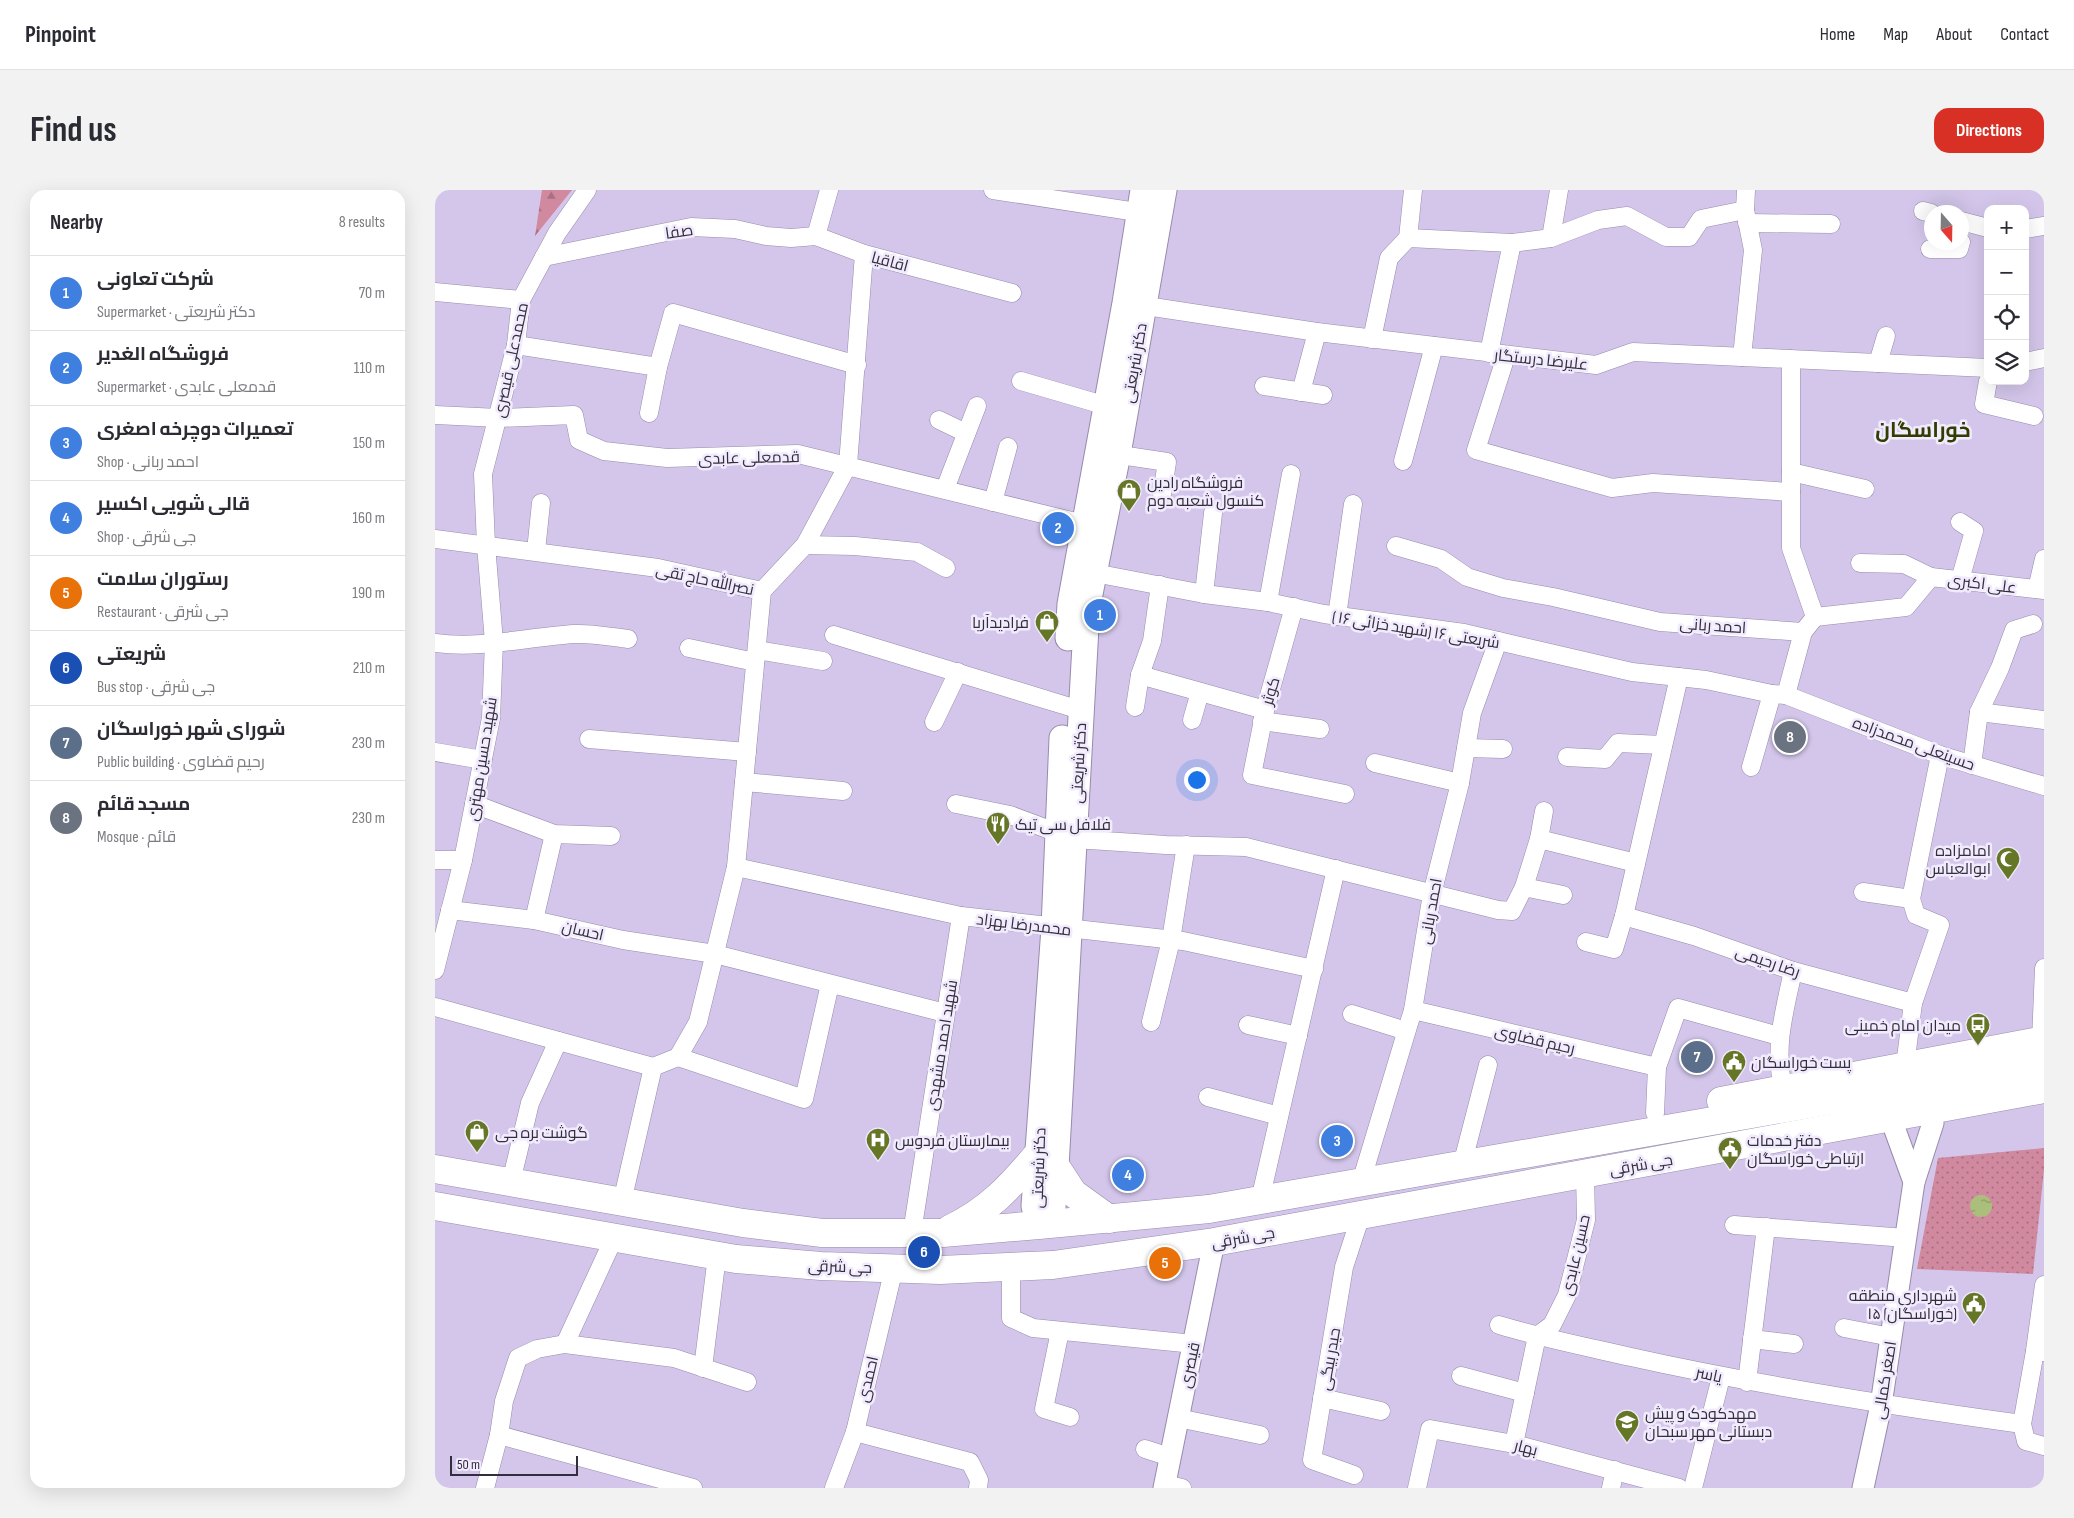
<!DOCTYPE html>
<meta charset="utf-8">
<style>
body{margin:0;font-family:"Sofia Sans Condensed",Cairo,sans-serif;background:#f2f2f3;color:#2b2b33}
.controls{position:absolute;right:15px;top:15px;display:grid;overflow:hidden;border-radius:10px;box-shadow:0 5px 20px #0002}
.controls button{width:45px;height:45px;display:grid;place-items:center;padding:0;border:0;border-bottom:1px solid #e1e1e2;background:#fff;color:#2b2b33;font:25px sans-serif}
.compass{position:absolute;left:1489px;top:15px;width:45px;height:45px;border-radius:50%;background:#fff;box-shadow:0 5px 20px #0002;rotate:160deg}
.scale{position:absolute;left:15px;bottom:12px;width:128px;box-sizing:border-box;padding-left:5px;border:2px solid #332e3c;border-top:0;font-size:14px;line-height:18px;white-space:nowrap;color:#332e3c;-webkit-text-stroke:4px #f1ebfd;paint-order:stroke}
.you{position:absolute;left:761px;top:589px;width:18px;height:18px;margin:-12px;border:4px solid #fff;border-radius:50%;background:#1a73e8;box-shadow:0 0 0 8px #1a73e833}
.badge{display:grid;place-items:center;width:32px;height:32px;border-radius:50%;background:#d93025;color:#fff;font-size:16px;font-weight:700}
.pin{position:absolute;translate:-50% -50%;border:2px solid #fff;box-shadow:0 1px 5px #0006}
.list{margin:0;padding:0;list-style:none}
h2{display:flex;justify-content:space-between;align-items:center;height:65px;margin:0;padding:0 20px;font-size:21px}
h2 small{font-size:16px;font-weight:400;color:#7c7c81}
.list li{display:grid;grid-template-columns:32px 1fr auto;gap:15px;align-items:center;box-sizing:border-box;height:75px;padding:0 20px;border-top:1px solid #e1e1e2}
.list b{display:block;font-size:19px;white-space:nowrap}
.list p{margin:0;font-size:16px;white-space:nowrap;color:#7c7c81}
.list em{font-size:16px;font-style:normal;color:#7c7c81}
.icon{flex:none;width:28px;height:28px;fill:none;stroke:currentColor;stroke-width:2;stroke-linecap:round;stroke-linejoin:round}
.map{position:relative;flex:none;width:1609px;height:1298px;overflow:hidden;border-radius:15px}
header{display:flex;align-items:center;gap:30px;box-sizing:border-box;height:70px;padding:0 25px;background:#fff;border-bottom:1px solid #e1e1e2}
header strong{font-size:24px}
nav{display:flex;gap:28px;margin-inline-start:auto;font-size:18px}
.intro{display:flex;align-items:center;justify-content:space-between;box-sizing:border-box;height:120px;padding:0 30px}
h1{margin:0;font-size:35px}
.button{padding:12px 22px;border-radius:15px;background:#d93025;color:#fff;font-size:18px;font-weight:700}
main{display:flex;gap:30px;padding:0 30px}
aside{flex:1;background:#fff;border-radius:15px;box-shadow:0 5px 20px #0002}
.map>svg:first-child{display:block}
.green{fill:url(#green-dots)}
.forest{fill:url(#forest-firs)}
.water{fill:url(#water-ripples)}
.lines{fill:none;stroke-linecap:round;stroke-linejoin:round}
.minor-casing{stroke:#978bad;stroke-width:19}
.tertiary-casing{stroke:#978bad;stroke-width:23}
.secondary-casing{stroke:#978bad;stroke-width:27}
.primary-casing{stroke:#978bad;stroke-width:29}
.minor{stroke:#fff;stroke-width:18}
.tertiary{stroke:#fff;stroke-width:21}
.secondary{stroke:#fff;stroke-width:25}
.primary{stroke:#fff;stroke-width:28}
.labels{text-anchor:middle;stroke-width:5;stroke-linejoin:round;paint-order:stroke}
.street-label{font-size:16px;fill:#332e3c;stroke:#f1ebfd}
.poi-label{font-size:16px;fill:#332e3c;stroke:#f1ebfd;text-anchor:start}
.district-label{font-size:21px;font-weight:bold;fill:#323d01;stroke:#f1ebfd}
</style>
<header>
<strong>Pinpoint</strong>
<nav><a>Home</a><a>Map</a><a>About</a><a>Contact</a></nav>
</header>
<div class="intro"><h1>Find us</h1><a class="button">Directions</a></div>
<main>
<aside>
<h2>Nearby<small>8 results</small></h2>
<ul class="list">
<li><span class="badge" style="background:#3f7fe0">1</span><div><b>شرکت تعاونی</b><p>Supermarket · دکتر شریعتی</p></div><em>70 m</em></li>
<li><span class="badge" style="background:#3f7fe0">2</span><div><b>فروشگاه الغدیر</b><p>Supermarket · قدمعلی عابدی</p></div><em>110 m</em></li>
<li><span class="badge" style="background:#3f7fe0">3</span><div><b>تعمیرات دوچرخه اصغری</b><p>Shop · احمد ربانی</p></div><em>150 m</em></li>
<li><span class="badge" style="background:#3f7fe0">4</span><div><b>قالی شویی اکسیر</b><p>Shop · جی شرقی</p></div><em>160 m</em></li>
<li><span class="badge" style="background:#e8710a">5</span><div><b>رستوران سلامت</b><p>Restaurant · جی شرقی</p></div><em>190 m</em></li>
<li><span class="badge" style="background:#1a4fb4">6</span><div><b>شریعتی</b><p>Bus stop · جی شرقی</p></div><em>210 m</em></li>
<li><span class="badge" style="background:#5c6f8a">7</span><div><b>شورای شهر خوراسگان</b><p>Public building · رحیم قضاوی</p></div><em>230 m</em></li>
<li><span class="badge" style="background:#6b7280">8</span><div><b>مسجد قائم</b><p>Mosque · قائم</p></div><em>230 m</em></li>
</ul>
</aside>
<div class="map">
<svg width="1609" height="1298" viewBox="0 0 1609 1298">
<defs>
<pattern id="green-dots" width="8" height="8" patternUnits="userSpaceOnUse" patternTransform="scale(1.25)"><rect width="8" height="8" fill="#d0899e"/><path d="M2 2h.1M6 6h.1" fill="none" stroke="#a97082" stroke-width="1.8" stroke-linecap="round"/></pattern>
<pattern id="forest-firs" width="22" height="20" patternUnits="userSpaceOnUse" patternTransform="scale(1.25)"><rect width="22" height="20" fill="#d0899e"/><path d="M5 1l3.5 6h-7zM16 11l3.5 6h-7z" fill="#a97082"/></pattern>
<pattern id="water-ripples" width="26" height="14" patternUnits="userSpaceOnUse" patternTransform="scale(1.25)"><rect width="26" height="14" fill="#acbe7b"/><path d="M2 4q2-2 4 0t4 0M15 11q2-2 4 0t4 0" fill="none" stroke="#8d9b66"/></pattern>
</defs>
<rect width="100%" height="100%" fill="#d3c6ea"/>
<path class="green" d="M1609,958V980L1598,1084L1482,1079L1503,968Z"/>
<path class="forest" d="M107,0H137L100,46Z"/>
<circle class="water" cx="1546" cy="1016" r="11"/>
<g class="lines">
<defs>
<g id="minor">
<path d="M394,0L381,46L429,64L577,103"/>
<path d="M558,0L715,24"/>
<path d="M1488,21L1496,23"/>
<path d="M1526,31L1553,38"/>
<path d="M1312,33L1396,34"/>
<path d="M1590,39L1609,36"/>
<path d="M973,48L1077,53L1116,48L1163,30L1192,26L1231,47H1254L1266,29L1310,20"/>
<path d="M1116,48L1124,0"/>
<path d="M1495,59H1524L1526,52"/>
<path d="M109,67L256,37L300,39L331,46L356,48L381,46"/>
<path d="M0,102L86,110"/>
<path d="M698,114L882,142L1161,175L1198,162L1553,178"/>
<path d="M937,149L954,68L973,48L978,0"/>
<path d="M81,155L223,177"/>
<path d="M1054,163L1077,53"/>
<path d="M1071,166L1041,260L1177,298L1218,293L1356,302"/>
<path d="M1307,167L1318,60L1310,20L1311,0"/>
<path d="M1590,172L1609,168"/>
<path d="M1443,173L1451,146"/>
<path d="M586,191L682,219"/>
<path d="M1553,191L1549,214L1599,226"/>
<path d="M829,196L888,205"/>
<path d="M866,202L882,142"/>
<path d="M214,223L223,177L238,123L422,175"/>
<path d="M0,225L64,228L139,225L144,250L169,261L232,268L363,264L661,337"/>
<path d="M504,230L531,243"/>
<path d="M672,263L732,272L727,304"/>
<path d="M968,271L999,156"/>
<path d="M1356,282L1430,299"/>
<path d="M510,299L542,216"/>
<path d="M558,312L573,257"/>
<path d="M1525,332L1539,341L1525,390"/>
<path d="M0,349L223,378L327,401L370,355L413,275L429,64"/>
<path d="M370,355L420,356L482,362L511,378"/>
<path d="M961,356L1006,369L1032,387L1068,398L1118,407L1225,432L1368,442"/>
<path d="M101,361L106,313"/>
<path d="M1425,373L1469,374L1496,387"/>
<path d="M649,381L769,404L833,412L889,424L1029,443L1197,482L1271,490L1337,504L1351,505L1505,565L1609,596"/>
<path d="M1602,399L1609,369"/>
<path d="M769,404L778,323"/>
<path d="M833,412L856,284"/>
<path d="M859,417L830,520L817,585L910,604"/>
<path d="M902,426L918,314"/>
<path d="M1380,427L1471,417L1496,387L1609,400"/>
<path d="M399,445L645,520"/>
<path d="M0,453C46,459 93,447 139,444C157,443 176,447 193,449"/>
<path d="M254,458L320,472"/>
<path d="M322,460L388,471"/>
<path d="M705,485L830,520"/>
<path d="M1351,505L1368,442L1380,427L1356,358V169"/>
<path d="M700,517L705,485L717,451L725,395"/>
<path d="M1544,522L1609,530"/>
<path d="M757,530L765,502"/>
<path d="M827,531L885,539"/>
<path d="M499,532L523,482"/>
<path d="M154,549L312,562"/>
<path d="M1031,558L1068,559"/>
<path d="M0,562L48,570"/>
<path d="M1132,567L1170,569L1183,553L1228,555"/>
<path d="M940,573L1025,593"/>
<path d="M1537,575L1544,522L1565,478L1579,440L1598,434"/>
<path d="M1316,577L1337,504"/>
<path d="M309,592L408,601"/>
<path d="M39,614L119,644L176,646"/>
<path d="M521,614L575,625L639,649L731,655L811,657L1063,720L1077,721L1089,697L1104,649L1201,673"/>
<path d="M1104,649L1109,621"/>
<path d="M0,670H28"/>
<path d="M301,677L526,726L748,751L879,779"/>
<path d="M1089,697L1128,705"/>
<path d="M1428,702L1476,709L1481,725L1505,735L1478,813L1470,876"/>
<path d="M1476,709L1505,565"/>
<path d="M15,720L99,730L188,750L280,764L510,823"/>
<path d="M1189,726L1259,746L1358,781L1478,813"/>
<path d="M99,730L119,644"/>
<path d="M1151,752L1179,759L1189,726L1244,487"/>
<path d="M0,780L28,670L56,528L59,452L51,355L48,284L81,155L86,110L122,43L152,0"/>
<path d="M0,817L218,877L243,867L263,832L301,677L327,401"/>
<path d="M978,820L1222,877"/>
<path d="M917,824L971,841"/>
<path d="M716,832L736,750L751,655"/>
<path d="M813,835L863,846"/>
<path d="M1606,851L1609,778"/>
<path d="M243,867L369,909L395,794"/>
<path d="M1348,899C1339,856 1349,823 1358,781"/>
<path d="M773,907L844,926"/>
<path d="M1220,923L1222,877L1243,818L1344,846"/>
<path d="M1027,975L1053,875"/>
<path d="M76,992L95,913L123,851"/>
<path d="M926,992L978,820L997,704L1025,593L1037,523L1063,451"/>
<path d="M825,1010L901,679"/>
<path d="M187,1012L218,877"/>
<path d="M1299,1035L1471,1048"/>
<path d="M477,1043L526,726"/>
<path d="M576,1077V1128L598,1138L759,1154"/>
<path d="M1064,1135C1107,1148 1152,1157 1196,1167C1326,1196 1456,1216 1587,1234L1600,1161L1609,1162"/>
<path d="M1409,1138L1456,1147"/>
<path d="M625,1141L609,1219L635,1227"/>
<path d="M1317,1149L1359,1154"/>
<path d="M130,1154L179,1048"/>
<path d="M1600,1161L1609,1095"/>
<path d="M268,1178L282,1066"/>
<path d="M1026,1186L1090,1203"/>
<path d="M1312,1192L1331,1037"/>
<path d="M887,1208L946,1221"/>
<path d="M743,1228L825,1245"/>
<path d="M1587,1234L1591,1251L1609,1256"/>
<path d="M420,1242L535,1272L544,1290L543,1298"/>
<path d="M64,1245L258,1298"/>
<path d="M1079,1254L1102,1146L1117,1135L1132,1105L1151,1030L1150,984"/>
<path d="M710,1259L735,1267"/>
<path d="M919,1285L877,1270L909,1077L926,1025"/>
<path d="M730,1294L747,1298"/>
<path d="M50,1298L64,1245L69,1211L83,1168L102,1159L130,1154L239,1168L312,1192"/>
<path d="M399,1298L420,1242L459,1078"/>
<path d="M982,1298L995,1239L1079,1254L1244,1298"/>
<path d="M1176,1298L1180,1280"/>
<path d="M1258,1298L1286,1187"/>
</g>
<g id="tertiary">
<path d="M1460,940L1479,992"/>
<path d="M729,1298L779,1052"/>
<path d="M1428,1298L1446,1215L1479,992L1498,933"/>
</g>
<g id="secondary">
<path d="M633,448L635,414L690,113L708,0"/>
<path d="M604,1035L618,1017L621,977L652,419L683,264L729,0"/>
<path d="M604,1035L599,1016L619,738L627,548"/>
</g>
<g id="primary">
<path d="M1286,911L1609,850"/>
<path d="M621,977L638,1003L674,1029"/>
<path d="M0,979L308,1033L387,1043H508L604,1035L774,1019L1609,873"/>
<path d="M0,1016L301,1069L386,1076L505,1080L618,1075L779,1052L1609,899"/>
<path d="M515,1039C553,1021 575,997 602,965"/>
</g>
</defs>
<use href="#minor" class="minor-casing"/>
<use href="#tertiary" class="tertiary-casing"/>
<use href="#secondary" class="secondary-casing"/>
<use href="#primary" class="primary-casing"/>
<use href="#minor" class="minor"/>
<use href="#tertiary" class="tertiary"/>
<use href="#secondary" class="secondary"/>
<use href="#primary" class="primary"/>
</g>
<defs>
<symbol id="shop-pin" viewBox="-11 -11 22 30"><path d="M0 17L-7.5 6A9.5 9.5 0 1 1 7.5 6Z" fill="#657726" stroke="#f1ebfd"/><path d="M-5-2.5h2.3a2.7 3.5 0 0 1 5.4 0H5L5.5 6h-11ZM-1.5-2.5h3a1.5 2.3 0 0 0-3 0Z" fill="#fff"/></symbol>
<symbol id="restaurant-pin" viewBox="-11 -11 22 30"><path d="M0 17L-7.5 6A9.5 9.5 0 1 1 7.5 6Z" fill="#657726" stroke="#f1ebfd"/><path d="M-5-6h1v4h1v-4h1v4h1v-4h1v5L-1.5 .5V6h-2V.5L-5-1ZM5-6V6H3V1.5H1.5Q1.5-4 5-6Z" fill="#fff"/></symbol>
<symbol id="mosque-pin" viewBox="-11 -11 22 30"><path d="M0 17L-7.5 6A9.5 9.5 0 1 1 7.5 6Z" fill="#657726" stroke="#f1ebfd"/><path d="M3.5-4.9A6 6 0 1 0 3.5 4.9A5 5 0 1 1 3.5-4.9Z" fill="#fff"/></symbol>
<symbol id="bus-pin" viewBox="-11 -11 22 30"><path d="M0 17L-7.5 6A9.5 9.5 0 1 1 7.5 6Z" fill="#657726" stroke="#f1ebfd"/><path d="M-5-6H5V4H4V6H2V4H-2V6H-4V4H-5ZM-3.5-4V0h7V-4ZM-3.5 1.2v1.5H-2V1.2ZM2 1.2v1.5H3.5V1.2Z" fill="#fff"/></symbol>
<symbol id="civic-pin" viewBox="-11 -11 22 30"><path d="M0 17L-7.5 6A9.5 9.5 0 1 1 7.5 6Z" fill="#657726" stroke="#f1ebfd"/><path d="M-.6-6.5H3V-4.5H.6V-3L4-1V1h2V6H-6V1h2V-1L-.6-3ZM-1.2 2.5V6h2.4V2.5Z" fill="#fff"/></symbol>
<symbol id="hospital-pin" viewBox="-11 -11 22 30"><path d="M0 17L-7.5 6A9.5 9.5 0 1 1 7.5 6Z" fill="#657726" stroke="#f1ebfd"/><path d="M-5-5h3v3.5h4V-5h3V5h-3V1.5h-4V5h-3Z" fill="#fff"/></symbol>
<symbol id="school-pin" viewBox="-11 -11 22 30"><path d="M0 17L-7.5 6A9.5 9.5 0 1 1 7.5 6Z" fill="#657726" stroke="#f1ebfd"/><path d="M0-5L7-2L0 1L-7-2ZM-4 1L0 2.5L4 1V4Q0 6-4 4Z" fill="#fff"/></symbol>
</defs>
<g fill-rule="evenodd">
<use href="#shop-pin" x="680" y="287" width="28" height="38"/>
<use href="#shop-pin" x="598" y="418" width="28" height="38"/>
<use href="#restaurant-pin" x="549" y="620" width="28" height="38"/>
<use href="#mosque-pin" x="1559" y="655" width="28" height="38"/>
<use href="#bus-pin" x="1529" y="821" width="28" height="38"/>
<use href="#civic-pin" x="1285" y="858" width="28" height="38"/>
<use href="#shop-pin" x="28" y="928" width="28" height="38"/>
<use href="#hospital-pin" x="429" y="936" width="28" height="38"/>
<use href="#civic-pin" x="1281" y="945" width="28" height="38"/>
<use href="#civic-pin" x="1525" y="1100" width="28" height="38"/>
<use href="#school-pin" x="1178" y="1218" width="28" height="38"/>
</g>
<g class="labels">
<g class="street-label">
<text transform="translate(244 41) rotate(-8)" y="6">صفا</text>
<text transform="translate(455 71) rotate(15)" y="6">اقاقیا</text>
<text transform="translate(1106 169) rotate(6)" y="6">علیرضا درستگار</text>
<text transform="translate(75 170) rotate(-78)" y="6">محمدعلی قیصری</text>
<text transform="translate(699 173) rotate(-80)" y="6">دکتر شریعتی</text>
<text transform="translate(314 267) rotate(-1)" y="6">قدمعلی عابدی</text>
<text transform="translate(270 389) rotate(12)" y="6">نصرالله حاج تقی</text>
<text transform="translate(1547 393) rotate(7)" y="6">علی اکبری</text>
<text transform="translate(1278 435) rotate(4)" y="6">احمد ربانی</text>
<text transform="translate(981 439) rotate(9)" y="6">شریعتی ۱۶ (شهید خزائی ۱۶ )</text>
<text transform="translate(835 501) rotate(-74)" y="6">کوثر</text>
<text transform="translate(1479 553) rotate(20)" y="6">حسینعلی محمدزاده</text>
<text transform="translate(46 569) rotate(-81)" y="6">شهید حسین مهتری</text>
<text transform="translate(643 573) rotate(-87)" y="6">دکتر شریعتی</text>
<text transform="translate(995 721) rotate(-80)" y="6">احمد ربانی</text>
<text transform="translate(589 734) rotate(7)" y="6">محمدرضا بهزاد</text>
<text transform="translate(148 740) rotate(13)" y="6">احسان</text>
<text transform="translate(1333 771) rotate(19)" y="6">رضا رحیمی</text>
<text transform="translate(1100 849) rotate(13)" y="6">رحیم قضاوی</text>
<text transform="translate(506 855) rotate(-81)" y="6">شهید احمد مشهدی</text>
<text transform="translate(1206 974) rotate(-10)" y="6">جی شرقی</text>
<text transform="translate(603 978) rotate(-88)" y="6">دکتر شریعتی</text>
<text transform="translate(808 1047) rotate(-10)" y="6">جی شرقی</text>
<text transform="translate(1140 1065) rotate(-77)" y="6">حسین عابدی</text>
<text transform="translate(405 1076) rotate(2)" y="6">جی شرقی</text>
<text transform="translate(894 1169) rotate(-80)" y="6">حیدر بیگی</text>
<text transform="translate(754 1175) rotate(-78)" y="6">قیصری</text>
<text transform="translate(1274 1184) rotate(12)" y="6">یاسر</text>
<text transform="translate(432 1189) rotate(-77)" y="6">احمدی</text>
<text transform="translate(1449 1190) rotate(-81)" y="6">اصغر کمالی</text>
<text transform="translate(1091 1257) rotate(14)" y="6">بهار</text>
</g>
<g class="poi-label">
<text x="712" y="298">فروشگاه رادین<tspan x="712" dy="18">کنسول شعبه دوم</tspan></text>
<text x="594" y="438" text-anchor="end">فرادیدآریا</text>
<text x="580" y="640">فلافل سی تیک</text>
<text x="1556" y="666" text-anchor="end">امامزاده<tspan x="1556" dy="18">ابوالعباس</tspan></text>
<text x="1526" y="841" text-anchor="end">میدان امام خمینی</text>
<text x="1316" y="878">پست خوراسگان</text>
<text x="60" y="948">گوشت بره جی</text>
<text x="460" y="956">بیمارستان فردوس</text>
<text x="1312" y="956">دفتر خدمات<tspan x="1312" dy="18">ارتباطی خوراسگان</tspan></text>
<text x="1522" y="1111" text-anchor="end">شهرداری منطقه<tspan x="1522" dy="18">۱۵ (خوراسگان)</tspan></text>
<text x="1210" y="1229">مهدکودک و پیش<tspan x="1210" dy="18">دبستانی مهر سبحان</tspan></text>
</g>
<g class="district-label">
<text x="1488" y="247">خوراسگان</text>
</g>
</g>
</svg>
<div class="controls">
<button>+</button>
<button>−</button>
<button><svg class="icon" aria-label="locate" viewBox="0 0 24 24"><circle cx="12" cy="12" r="6"/><path d="M12 2v4M12 18v4M2 12h4M18 12h4"/></svg></button>
<button><svg class="icon" aria-label="layers" viewBox="0 0 24 24"><path d="M12 4l9 5-9 5-9-5zM3 14l9 5 9-5"/></svg></button>
</div>
<svg class="compass" viewBox="-18 -18 36 36"><path d="M0-13l5 13h-10z" fill="#e53935"/><path d="M0 13l5-13h-10z" fill="#7c7c81"/></svg>
<div class="scale">50 m</div>
<div class="you"></div>
<div class="pin badge" style="left:665px;top:425px;background:#3f7fe0">1</div>
<div class="pin badge" style="left:623px;top:338px;background:#3f7fe0">2</div>
<div class="pin badge" style="left:902px;top:951px;background:#3f7fe0">3</div>
<div class="pin badge" style="left:693px;top:985px;background:#3f7fe0">4</div>
<div class="pin badge" style="left:730px;top:1073px;background:#e8710a">5</div>
<div class="pin badge" style="left:489px;top:1062px;background:#1a4fb4">6</div>
<div class="pin badge" style="left:1262px;top:867px;background:#5c6f8a">7</div>
<div class="pin badge" style="left:1355px;top:547px;background:#6b7280">8</div>
</div>
</main>
